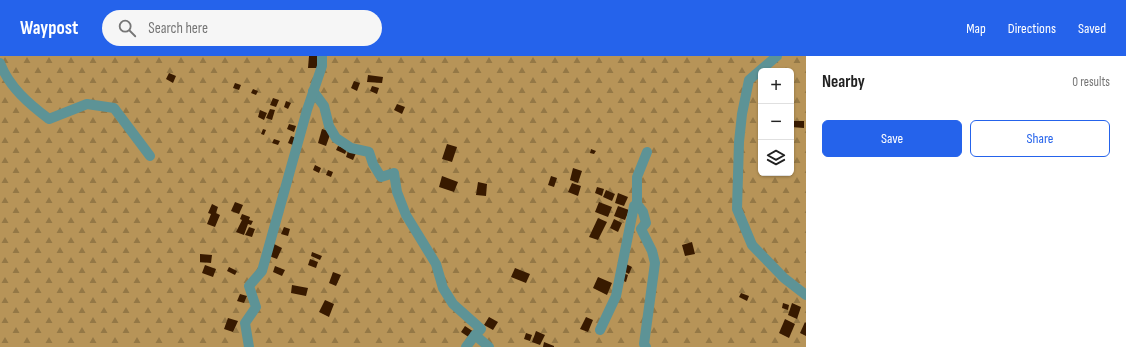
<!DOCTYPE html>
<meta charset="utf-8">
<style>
body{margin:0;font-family:"Sofia Sans Condensed",sans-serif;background:#f6f6f6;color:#222}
.controls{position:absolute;right:12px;top:12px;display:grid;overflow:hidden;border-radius:6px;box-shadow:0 1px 3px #0004}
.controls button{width:36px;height:36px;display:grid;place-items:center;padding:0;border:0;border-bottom:1px solid #e0e0e0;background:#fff;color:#222;font:20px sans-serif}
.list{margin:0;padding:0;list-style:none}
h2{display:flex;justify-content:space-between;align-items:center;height:52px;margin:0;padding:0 16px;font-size:17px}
h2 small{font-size:13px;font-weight:400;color:#767676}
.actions{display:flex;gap:8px;padding:12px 16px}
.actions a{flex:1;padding:9px 0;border:1px solid #2563eb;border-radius:6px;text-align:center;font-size:14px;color:#2563eb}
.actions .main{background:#2563eb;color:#fff}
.icon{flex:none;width:22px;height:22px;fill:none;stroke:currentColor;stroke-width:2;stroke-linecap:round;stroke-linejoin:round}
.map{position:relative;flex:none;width:806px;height:291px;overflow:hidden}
header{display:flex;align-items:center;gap:24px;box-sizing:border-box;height:56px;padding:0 20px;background:#2563eb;color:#fff}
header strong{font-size:19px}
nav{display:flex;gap:22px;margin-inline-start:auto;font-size:14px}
.search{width:280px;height:36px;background:#f6f6f6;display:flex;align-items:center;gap:10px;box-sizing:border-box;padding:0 14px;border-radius:22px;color:#767676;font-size:15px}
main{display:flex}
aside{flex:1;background:#fff}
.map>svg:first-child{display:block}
.forest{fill:url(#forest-firs);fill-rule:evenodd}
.building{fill:#381a00}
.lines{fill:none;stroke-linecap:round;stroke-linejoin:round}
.street{stroke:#5d9396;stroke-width:10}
</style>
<header>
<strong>Waypost</strong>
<div class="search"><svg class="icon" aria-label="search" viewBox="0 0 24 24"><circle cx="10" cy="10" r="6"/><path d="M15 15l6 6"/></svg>Search here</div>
<nav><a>Map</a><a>Directions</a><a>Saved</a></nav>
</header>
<main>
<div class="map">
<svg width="806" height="291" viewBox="0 0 806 291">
<defs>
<pattern id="forest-firs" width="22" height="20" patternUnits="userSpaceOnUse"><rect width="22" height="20" fill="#b79458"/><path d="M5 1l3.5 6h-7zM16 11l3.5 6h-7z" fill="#947846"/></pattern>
</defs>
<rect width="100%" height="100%" fill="#e5c693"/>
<path class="forest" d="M0,0H806V291H0ZM761,15H791V117H761Z"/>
<g class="building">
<path d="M309,0H319L318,12H308Z"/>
<path d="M169,17L176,20L173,27L166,23Z"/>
<path d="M368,19L383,21L382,27L367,26Z"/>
<path d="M354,25L360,27L357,35L351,32Z"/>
<path d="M235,27L241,29L239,34L233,32Z"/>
<path d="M372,30L379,32L377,38L370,35Z"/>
<path d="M253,33L258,35L256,39L251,37Z"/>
<path d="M273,42L279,44L276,51L270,49Z"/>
<path d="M286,45L291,47L288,53L284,51Z"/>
<path d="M397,48L405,51L402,58L394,54Z"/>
<path d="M270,53L275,54L272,64L266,62Z"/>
<path d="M260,54L267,57L264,64L258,61Z"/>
<path d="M791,65H804V72L791,71Z"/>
<path d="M289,68L296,70L294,76L287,73Z"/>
<path d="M263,73L266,74L264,79L261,78Z"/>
<path d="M322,73L331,76L326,90L318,87Z"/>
<path d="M291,80L296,82L293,89L288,87Z"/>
<path d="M274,83L280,85L278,89L272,87Z"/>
<path d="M447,88L457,91L452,106L442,103Z"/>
<path d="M338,90L347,93L345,98L336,94Z"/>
<path d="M591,93L596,95L594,98L590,97Z"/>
<path d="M348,95L356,97L353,104L346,101Z"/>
<path d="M315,109L321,112L319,117L313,114Z"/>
<path d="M573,112L582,115L578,127L570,124Z"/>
<path d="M328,114L333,116L331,121L326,119Z"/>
<path d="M442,120L458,126L454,136L439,131Z"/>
<path d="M551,120L557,122L554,131L548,129Z"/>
<path d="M478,126L487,128L486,140L476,139Z"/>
<path d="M572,127L581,130L578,140L568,136Z"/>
<path d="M597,131L604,133L602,140L595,137Z"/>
<path d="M606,134L615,138L612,145L603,141Z"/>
<path d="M618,137L628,141L624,150L615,147Z"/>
<path d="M235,146L243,149L239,158L231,155Z"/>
<path d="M599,146L612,151L608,161L595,156Z"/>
<path d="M212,148L218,151L216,157L220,159L215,171L207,168L211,158L208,157Z"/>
<path d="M618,150L629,154L625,164L614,160Z"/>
<path d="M242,158L250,161L249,164L253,165L251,169L248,168L244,179L236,176L242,164L240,163Z"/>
<path d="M598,162L607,166L598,184L589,181Z"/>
<path d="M614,163L622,167L618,176L610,172Z"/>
<path d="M249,171L255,173L252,181L245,179Z"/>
<path d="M284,171L290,173L288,180L281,178Z"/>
<path d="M692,186L695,198L685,200L682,189Z"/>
<path d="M274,188L282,192L277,203L269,200Z"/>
<path d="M312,196L322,200L320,204L311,200Z"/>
<path d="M200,198L212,199L211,207L200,206Z"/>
<path d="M310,203L318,206L316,212L308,209Z"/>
<path d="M626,208L632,211L629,218L623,215Z"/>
<path d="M205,209L216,213L213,221L202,217Z"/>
<path d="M275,210L285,214L282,220L273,216Z"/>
<path d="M229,211L237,215L235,219L227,215Z"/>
<path d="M515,212L530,218L526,227L511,221Z"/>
<path d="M333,216L341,219L336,230L329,227Z"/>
<path d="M623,217L628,219L626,226L621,224Z"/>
<path d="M598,221L612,227L607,239L593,232Z"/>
<path d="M292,229L308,232L306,240L291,237Z"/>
<path d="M741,237L749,240L747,245L739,241Z"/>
<path d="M240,238L247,240L244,247L237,245Z"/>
<path d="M325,244L334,248L329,261L319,256Z"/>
<path d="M783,247L789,249L788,254L782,252Z"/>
<path d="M792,247L801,251L797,263L788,259Z"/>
<path d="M489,261L498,266L493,274L484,269Z"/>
<path d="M586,261L593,264L588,276L580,273Z"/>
<path d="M228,262L238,265L233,276L224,273Z"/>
<path d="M785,263L795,268L789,282L779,277Z"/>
<path d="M805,266L806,267V280L800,277Z"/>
<path d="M465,270L474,276L470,282L461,276Z"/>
<path d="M536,275L545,279L540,289L532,286Z"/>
<path d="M526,277L532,279L530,285L524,283Z"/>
<path d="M544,286L554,290V291H543Z"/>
</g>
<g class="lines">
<g class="street">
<path d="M777,0L749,24L742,58L739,86L737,153L752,189L784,222L806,239"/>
<path d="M0,7C9,31 29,48 49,63L87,48L114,52L150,100"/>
<path d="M313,35L324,50L329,70L336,82L351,92L369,96L373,108L381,121L394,117L397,136L406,159L436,208L443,232L453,248L481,273L475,279"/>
<path d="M637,148L643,156L646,167L641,173L652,195L655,207L644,288L646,291"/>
<path d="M600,274L616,240L634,150L637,148V121L647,96"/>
<path d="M249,291L245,267L256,251L249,230L262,215L307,54L322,10V0"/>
<path d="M466,291L475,279L489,291"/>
</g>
</g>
</svg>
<div class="controls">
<button>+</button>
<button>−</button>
<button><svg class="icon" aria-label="layers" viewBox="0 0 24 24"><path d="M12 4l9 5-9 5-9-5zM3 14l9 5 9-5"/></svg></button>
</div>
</div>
<aside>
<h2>Nearby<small>0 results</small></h2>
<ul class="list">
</ul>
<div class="actions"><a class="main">Save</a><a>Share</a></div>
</aside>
</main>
